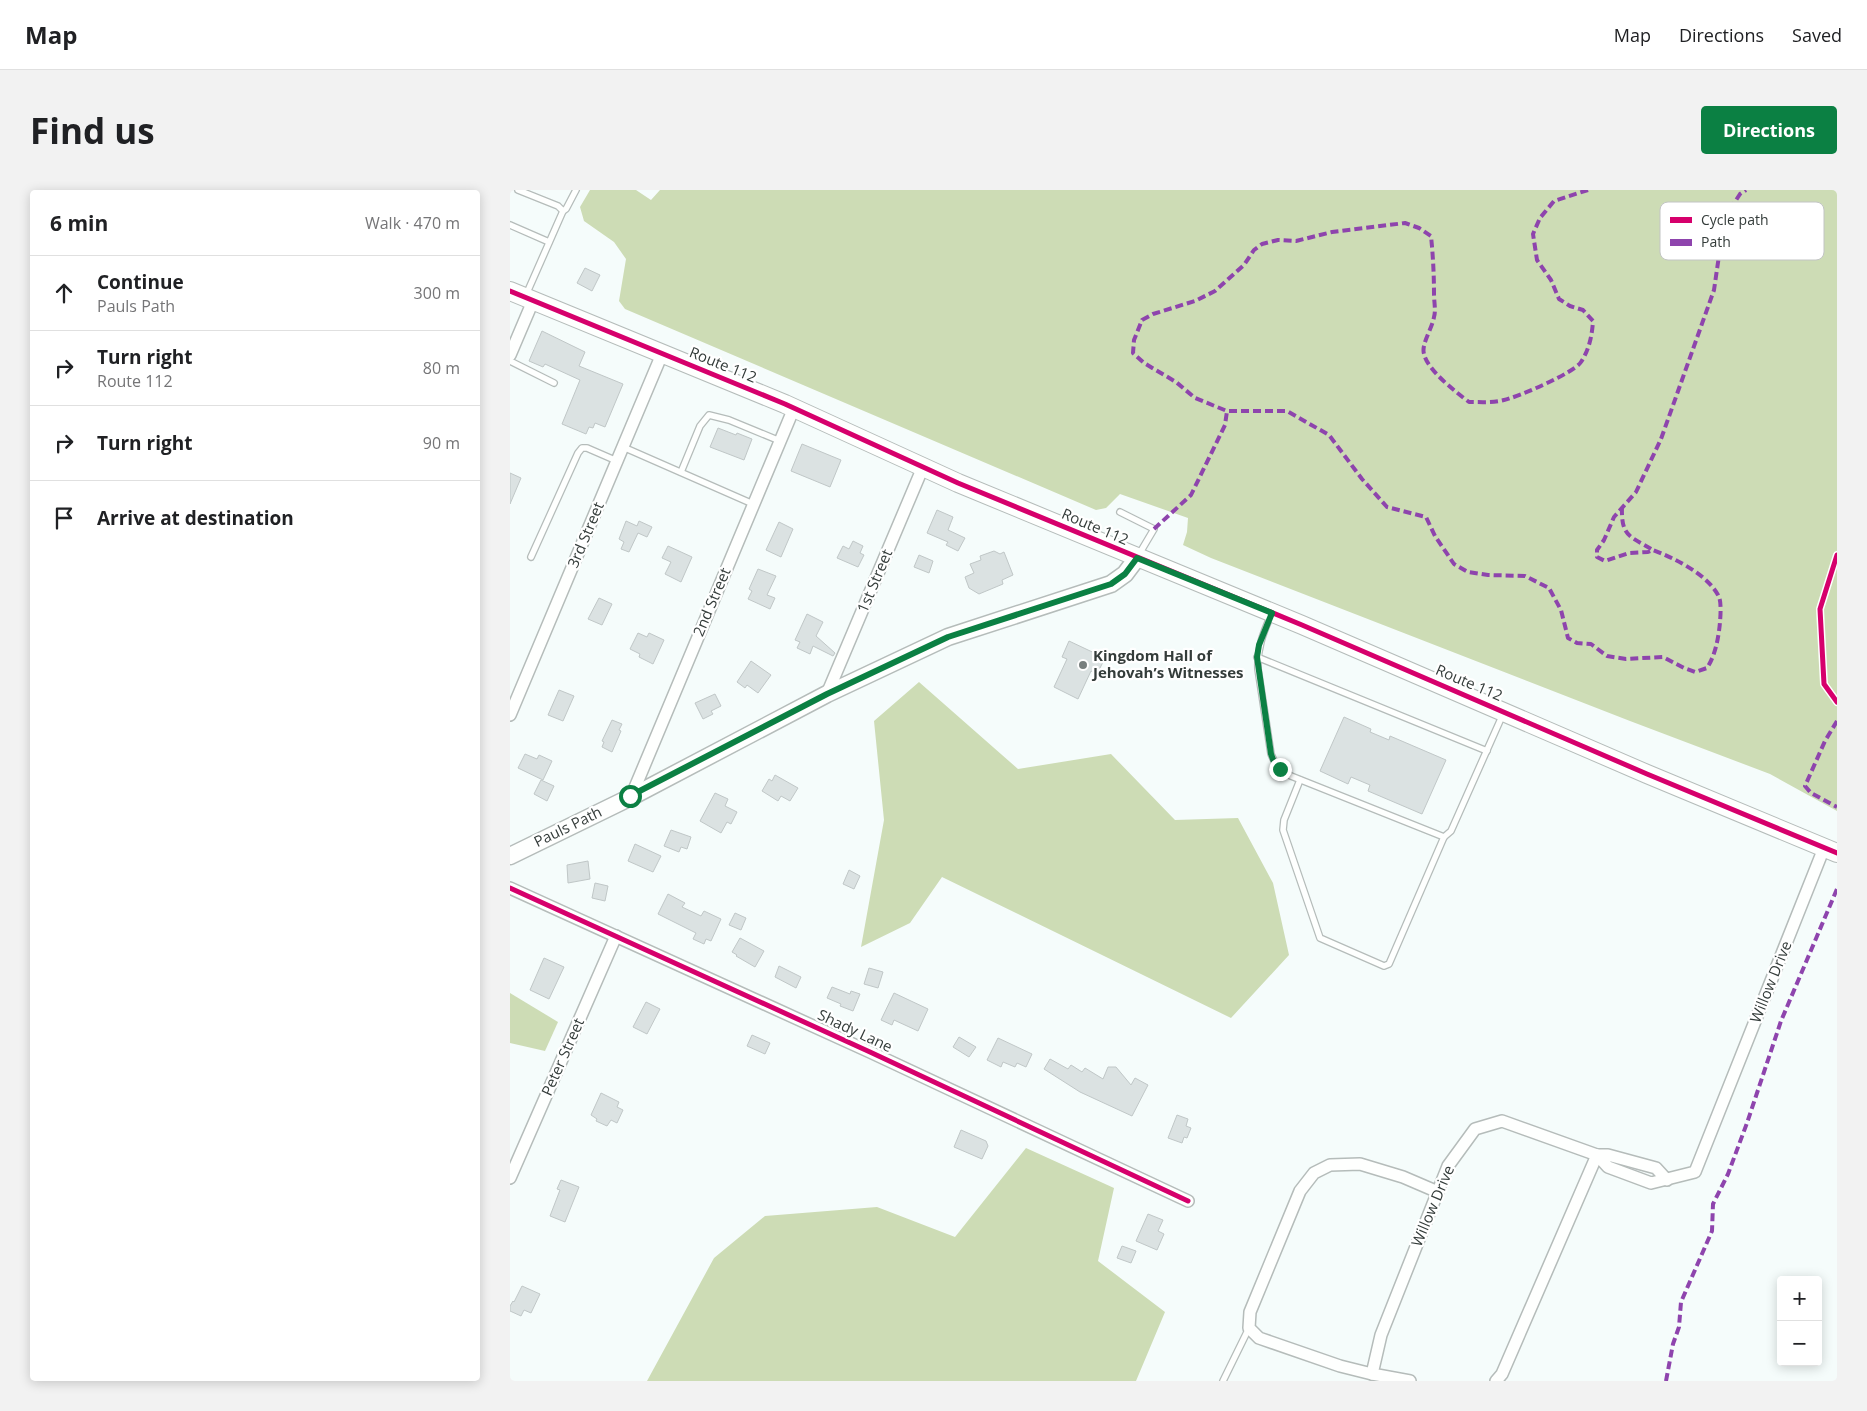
<!DOCTYPE html>
<meta charset="utf-8">
<style>
body{margin:0;font-family:"Open Sans",sans-serif;background:#f2f2f2;color:#202124}
.controls{position:absolute;right:15px;bottom:15px;display:grid;overflow:hidden;border-radius:5px;box-shadow:0 2px 12px #0003}
.controls button{width:45px;height:45px;display:grid;place-items:center;padding:0;border:0;border-bottom:1px solid #e0e0e0;background:#fff;color:#202124;font:25px sans-serif}
.stop{position:absolute;width:15px;height:15px;margin:-11px;border:4px solid #0b8043;border-radius:50%;background:#fff}
.stop.end{background:#0b8043;border-color:#fff;box-shadow:0 1px 5px #0008}
.list{margin:0;padding:0;list-style:none}
h2{display:flex;justify-content:space-between;align-items:center;height:65px;margin:0;padding:0 20px;font-size:21px}
h2 small{font-size:16px;font-weight:400;color:#757577}
.list li{display:grid;grid-template-columns:32px 1fr auto;gap:15px;align-items:center;box-sizing:border-box;height:75px;padding:0 20px;border-top:1px solid #e0e0e0}
.list b{display:block;font-size:19px;white-space:nowrap}
.list p{margin:0;font-size:16px;white-space:nowrap;color:#757577}
.list em{font-size:16px;font-style:normal;color:#757577}
.icon{flex:none;width:28px;height:28px;fill:none;stroke:currentColor;stroke-width:2;stroke-linecap:round;stroke-linejoin:round}
.map{position:relative;flex:none;width:1327px;height:1191px;overflow:hidden;border-radius:5px}
header{display:flex;align-items:center;gap:30px;box-sizing:border-box;height:70px;padding:0 25px;background:#fff;border-bottom:1px solid #e0e0e0}
header strong{font-size:24px}
nav{display:flex;gap:28px;margin-inline-start:auto;font-size:18px}
.intro{display:flex;align-items:center;justify-content:space-between;box-sizing:border-box;height:120px;padding:0 30px}
h1{margin:0;font-size:35px}
.button{padding:12px 22px;border-radius:5px;background:#0b8043;color:#fff;font-size:18px;font-weight:700}
main{display:flex;gap:30px;padding:0 30px}
aside{flex:1;background:#fff;border-radius:5px;box-shadow:0 2px 12px #0003}
.map>svg:first-child{display:block}
.forest{fill:#cddcb5}
.building{fill:#dbe2e2;stroke:#c0c7c7}
.lines{fill:none;stroke-linecap:round;stroke-linejoin:round}
.lane-casing{stroke:#b5bcba;stroke-width:8}
.street-casing{stroke:#b5bcba;stroke-width:14}
.secondary-casing{stroke:#b5bcba;stroke-width:19}
.primary-casing{stroke:#b5bcba;stroke-width:20}
.lane{stroke:#fefffe;stroke-width:5.5}
.street{stroke:#fefffe;stroke-width:11}
.secondary{stroke:#fefffe;stroke-width:16}
.primary{stroke:#fefffe;stroke-width:18}
.quiet{stroke:#8e44ad;stroke-width:4;stroke-dasharray:8 4;stroke-linecap:butt}
.cycleway-casing{stroke:#fff;stroke-width:8}
.cycleway{stroke:#d6006c;stroke-width:5}
.route{stroke:#0b8043;stroke-width:6}
.poi-dot{fill:#787f7e;stroke:#fff;stroke-width:2}
.labels{text-anchor:middle;stroke-width:4.5;stroke-linejoin:round;paint-order:stroke}
.street-label{font-size:15px;fill:#343c3a;stroke:#fff}
.poi-label{font-size:15px;font-weight:bold;fill:#343c3a;stroke:#fff;text-anchor:start}
.key{fill:#fff;stroke:#c2c4c4;stroke-width:1}
.key-label{font-size:14px;fill:#343c3a}
</style>
<header>
<strong>Map</strong>
<nav><a>Map</a><a>Directions</a><a>Saved</a></nav>
</header>
<div class="intro"><h1>Find us</h1><a class="button">Directions</a></div>
<main>
<aside>
<h2>6 min<small>Walk · 470 m</small></h2>
<ul class="list">
<li><svg class="icon" aria-label="ahead" viewBox="0 0 24 24"><path d="M12 20V5M6 11l6-6 6 6"/></svg><div><b>Continue</b><p>Pauls Path</p></div><em>300 m</em></li>
<li><svg class="icon" aria-label="right" viewBox="0 0 24 24"><path d="M7 20v-9h11M14 6l5 5-5 5"/></svg><div><b>Turn right</b><p>Route 112</p></div><em>80 m</em></li>
<li><svg class="icon" aria-label="right" viewBox="0 0 24 24"><path d="M7 20v-9h11M14 6l5 5-5 5"/></svg><div><b>Turn right</b></div><em>90 m</em></li>
<li><svg class="icon" aria-label="arrive" viewBox="0 0 24 24"><path d="M6 21V4h12l-3 4 3 4H6"/></svg><div><b>Arrive at destination</b></div></li>
</ul>
</aside>
<div class="map">
<svg width="1327" height="1191" viewBox="0 0 1327 1191">
<rect width="100%" height="100%" fill="#f5fcfb"/>
<g class="forest">
<path d="M80,0H126L141,10L150,0H1327V621L1260,584L1120,531L701,368L673,355L677,342L678,328L610,304L596,318L586,320L115,119L109,111L116,69L104,52L74,31L70,17Z"/>
<path d="M409,492L508,579L601,564L665,630L728,628L763,693L779,765L721,828L432,687L400,733L351,757L374,630L364,531Z"/>
<path d="M0,803L48,832L35,861L0,853Z"/>
<path d="M516,958L604,998L588,1071L655,1122L626,1191H137L204,1068L255,1026L367,1017L445,1047Z"/>
</g>
<g class="building">
<path d="M75,78L90,85L82,101L67,93Z"/>
<path d="M32,141L75,162L69,176L113,194L95,237L85,233L83,238L79,237L76,244L52,234L70,190L35,174L33,177L19,171Z"/>
<path d="M208,238L226,245L227,243L242,249L234,270L200,257Z"/>
<path d="M292,254L331,270L320,297L281,281Z"/>
<path d="M0,283L11,288L0,314Z"/>
<path d="M427,320L443,327L438,340L455,348L448,361L436,355L438,352L417,343Z"/>
<path d="M116,331L127,336L129,331L142,337L137,347L128,343L119,362L111,359L114,352L109,349Z"/>
<path d="M269,332L283,339L271,367L256,360Z"/>
<path d="M343,351L353,356L350,363L354,365L348,377L327,368L333,356L339,359Z"/>
<path d="M158,356L182,367L171,392L155,384L161,372L152,368Z"/>
<path d="M484,361L490,364L494,362L503,385L492,390L493,394L469,404L459,398L455,387L464,383L460,374L471,370L470,366Z"/>
<path d="M409,365L423,371L419,383L404,377Z"/>
<path d="M248,379L266,386L257,405L265,408L260,419L238,409L242,401L239,399Z"/>
<path d="M89,408L102,414L92,435L78,429Z"/>
<path d="M297,424L313,432L306,446L325,463L323,466L303,456L300,464L287,458L290,452L285,450Z"/>
<path d="M128,443L137,447L139,443L154,450L143,474L129,467L130,464L120,459Z"/>
<path d="M559,451L595,468L587,484L581,481L568,509L544,497L557,469L552,467Z"/>
<path d="M241,471L261,485L248,503L237,495L235,498L227,492Z"/>
<path d="M49,500L64,506L53,531L38,525Z"/>
<path d="M205,504L211,516L201,521L203,524L193,529L185,513Z"/>
<path d="M834,527L861,539L860,542L879,550L880,546L936,570L912,624L858,601L860,595L841,587L838,594L810,581Z"/>
<path d="M102,530L112,534L109,540L111,541L102,562L92,557L94,552L92,551Z"/>
<path d="M15,564L27,569L29,565L42,571L33,590L8,578Z"/>
<path d="M265,585L288,598L280,611L271,606L268,611L252,601L259,589L262,591Z"/>
<path d="M31,590L44,596L37,611L24,604Z"/>
<path d="M205,603L218,609L215,616L227,622L221,634L217,632L211,643L190,631Z"/>
<path d="M161,640L181,647L177,659L171,657L169,662L154,656Z"/>
<path d="M125,654L151,666L143,682L118,671Z"/>
<path d="M78,671L80,689L58,693L57,675Z"/>
<path d="M339,680L350,686L344,699L333,694Z"/>
<path d="M85,693L98,696L95,711L82,708Z"/>
<path d="M158,704L175,713L172,717L191,726L194,721L211,729L201,751L196,749L194,754L183,749L186,743L148,724Z"/>
<path d="M225,723L236,728L231,740L219,735Z"/>
<path d="M230,748L254,761L245,777L226,766L227,765L222,762Z"/>
<path d="M34,768L54,777L39,809L20,800Z"/>
<path d="M269,776L291,787L286,798L265,787Z"/>
<path d="M359,778L373,782L368,798L354,794Z"/>
<path d="M322,797L340,804L341,801L350,804L343,821L330,816L331,814L317,808Z"/>
<path d="M384,803L418,819L408,841L384,830L382,835L371,830Z"/>
<path d="M136,812L150,819L137,844L123,837Z"/>
<path d="M242,845L260,853L255,864L237,856Z"/>
<path d="M449,847L466,857L459,867L443,857Z"/>
<path d="M488,848L522,864L516,877L507,873L505,877L493,872L491,877L477,870Z"/>
<path d="M540,869L558,879L561,875L572,882L575,878L593,889L598,877H606L621,895L625,888L638,895L622,926L570,902L534,879Z"/>
<path d="M91,903L109,912L107,917L113,920L107,933L101,930L97,936L86,931L87,929L81,925Z"/>
<path d="M667,925L678,929L676,936L681,938L677,948L674,947L672,953L658,948Z"/>
<path d="M451,940L476,951L478,956L472,969L444,957Z"/>
<path d="M51,990L69,997L55,1032L40,1026L50,1000L47,999Z"/>
<path d="M638,1024L653,1030L648,1041L654,1044L647,1060L626,1051Z"/>
<path d="M612,1056L626,1061L621,1073L607,1068Z"/>
<path d="M12,1096L30,1104L21,1123L14,1120L11,1126L0,1121V1116L3,1111L4,1112Z"/>
</g>
<g class="lines">
<defs>
<g id="lane">
<path d="M8,0L48,16L53,21L16,105"/>
<path d="M53,21L56,19L66,0"/>
<path d="M0,35L39,52"/>
<path d="M0,171L44,193"/>
<path d="M113,257L243,314"/>
<path d="M171,282L190,236L199,225L219,230L270,251"/>
<path d="M610,322L644,339L628,366"/>
<path d="M21,367L68,263L72,258H77L107,271"/>
<path d="M761,425C753,443 747,459 748,479L761,564C765,575 771,580 781,586L934,647L941,641L993,524"/>
<path d="M747,467L977,561"/>
<path d="M790,590L774,630L773,640L810,748L874,776L879,774L934,647"/>
<path d="M713,1191L739,1138"/>
</g>
<g id="street">
<path d="M0,165L23,111"/>
<path d="M317,504L413,277"/>
<path d="M0,525L152,164"/>
<path d="M121,607L284,218"/>
<path d="M0,698L360,862L678,1011"/>
<path d="M1087,965L1098,977L1141,993L1185,982L1314,658"/>
<path d="M0,988L106,746"/>
<path d="M862,1184L830,1176L749,1148L739,1138L740,1122L790,1001L804,983L820,975L850,974L893,987L928,1002"/>
<path d="M900,1191L862,1184L871,1145L938,976L965,939L992,931L1087,965H1098L1146,978L1157,990"/>
<path d="M986,1191L992,1184L1087,965"/>
</g>
<path id="secondary" d="M0,666L121,607L317,504L438,447L601,394L615,384L627,368"/>
<path id="primary" d="M0,101L275,214L448,293L792,435L1137,584L1327,663"/>
</defs>
<use href="#lane" class="lane-casing"/>
<use href="#street" class="street-casing"/>
<use href="#secondary" class="secondary-casing"/>
<use href="#primary" class="primary-casing"/>
<use href="#lane" class="lane"/>
<use href="#street" class="street"/>
<use href="#secondary" class="secondary"/>
<use href="#primary" class="primary"/>
<g class="quiet">
<path d="M1078,0L1044,11L1030,28L1023,44L1027,70L1041,90L1049,109L1060,116L1073,120L1083,131C1082,146 1079,160 1071,172C1064,183 1008,207 994,210C983,213 970,212 959,212C946,202 918,181 914,164C911,154 922,139 924,127C926,120 924,112 924,104C924,85 923,65 921,46L909,38L895,33L822,42L786,51L768,50L752,54L744,60L734,75L705,101L685,111L643,124L632,130L624,150L623,163L634,173L666,192L685,208L717,221H777L819,245L852,289L877,317L916,327L925,346L944,374L958,382L978,385L1015,386L1039,398L1051,420L1058,448L1067,453L1081,454L1097,466L1116,469L1153,467L1174,478L1185,482L1197,478C1204,467 1207,455 1209,441C1210,434 1212,414 1209,407C1199,385 1164,368 1143,360L1138,362L1119,363L1095,371L1087,367V360L1094,350L1104,327L1126,302L1151,249L1204,100L1212,45L1221,18L1230,4L1236,0"/>
<path d="M1112,317C1111,347 1120,346 1143,360"/>
<path d="M644,339L681,305L715,235L717,221"/>
<path d="M1327,531L1315,551L1295,596L1301,603L1327,617"/>
<path d="M1156,1191L1163,1154L1169,1137L1171,1112L1202,1041L1203,1014L1218,984L1237,933L1271,831L1327,699"/>
</g>
<defs>
<g id="cycleway">
<path d="M0,101L275,214L448,293L792,435L1137,584L1327,663"/>
<path d="M1327,365L1310,419L1314,494L1327,512"/>
<path d="M0,698L360,862L678,1011"/>
</g>
</defs>
<use href="#cycleway" class="cycleway-casing"/>
<use href="#cycleway" class="cycleway"/>
</g>
<g class="lines">
<path class="route" d="M120,606L317,504L438,447L601,394L615,384L627,368L762,423L749,455L747,467L761,564L764,572L770,579"/>
</g>
<circle class="poi-dot" cx="573" cy="475" r="5"/>
<g class="labels">
<g class="street-label">
<text transform="translate(213 175) rotate(22)" y="5">Route 112</text>
<text transform="translate(585 337) rotate(23)" y="5">Route 112</text>
<text transform="translate(76 345) rotate(-67)" y="5">3rd Street</text>
<text transform="translate(365 391) rotate(-67)" y="5">1st Street</text>
<text transform="translate(202 412) rotate(-67)" y="5">2nd Street</text>
<text transform="translate(959 493) rotate(23)" y="5">Route 112</text>
<text transform="translate(58 637) rotate(-26)" y="5">Pauls Path</text>
<text transform="translate(1261 792) rotate(-68)" y="5">Willow Drive</text>
<text transform="translate(345 841) rotate(25)" y="5">Shady Lane</text>
<text transform="translate(53 867) rotate(-66)" y="5">Peter Street</text>
<text transform="translate(923 1016) rotate(-67)" y="5">Willow Drive</text>
</g>
<g class="poi-label">
<text x="583" y="471">Kingdom Hall of<tspan x="583" dy="17">Jehovah’s Witnesses</tspan></text>
</g>
</g>
<rect x="1150" y="12" width="164" height="58" rx="8" class="key"/>
<rect x="1160" y="27" width="22" height="6" fill="#d6006c"/>
<rect x="1160" y="49" width="22" height="7" fill="#8e44ad"/>
<g class="key-label">
<text x="1191" y="35">Cycle path</text>
<text x="1191" y="57">Path</text>
</g>
</svg>
<div class="controls">
<button>+</button>
<button>−</button>
</div>
<div class="stop" style="left:120px;top:606px"></div>
<div class="stop end" style="left:770px;top:579px"></div>
</div>
</main>
